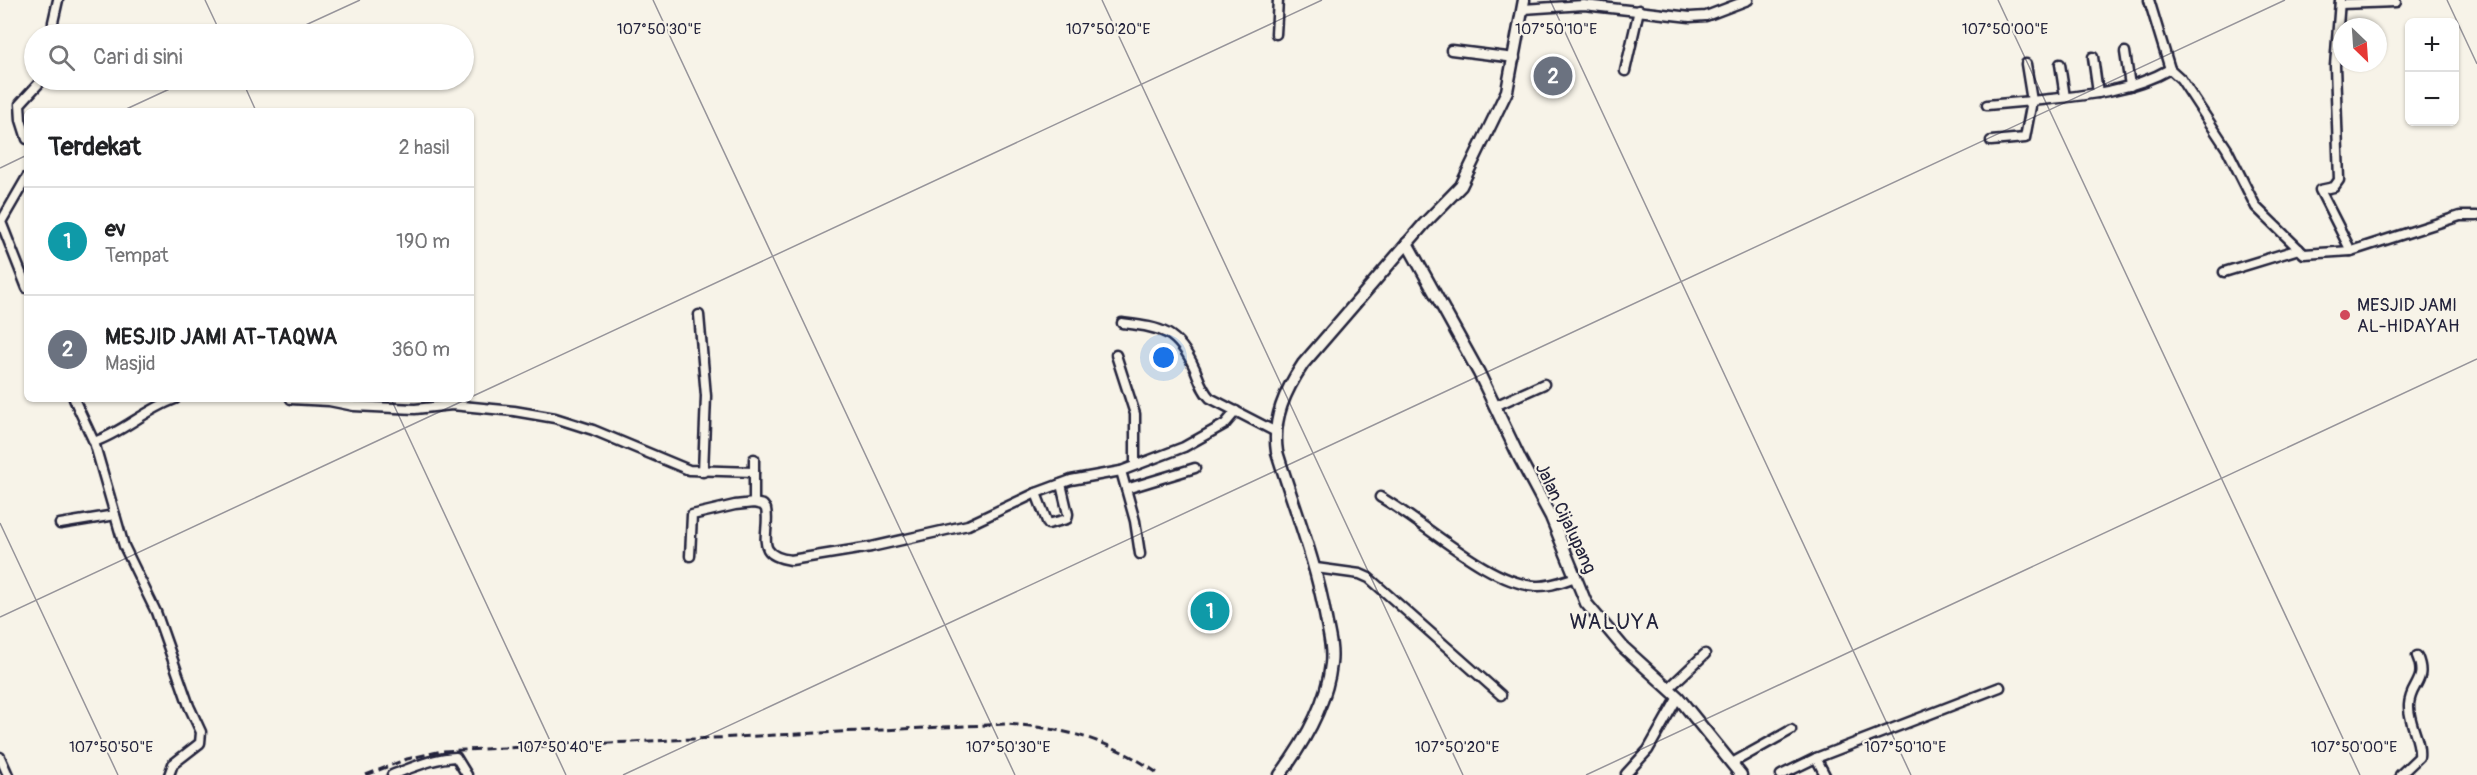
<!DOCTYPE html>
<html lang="id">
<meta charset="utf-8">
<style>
body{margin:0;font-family:Pangolin,sans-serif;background:#f2f2f2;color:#202124}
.controls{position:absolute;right:18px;top:18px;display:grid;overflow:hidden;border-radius:9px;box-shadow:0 2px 4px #0004}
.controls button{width:54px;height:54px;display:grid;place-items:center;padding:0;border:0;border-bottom:2px solid #e0e0e0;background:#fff;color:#202124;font:30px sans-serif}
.compass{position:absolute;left:2333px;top:18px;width:54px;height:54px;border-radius:50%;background:#fff;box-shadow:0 2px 4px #0004;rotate:155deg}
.you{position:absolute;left:1164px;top:358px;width:21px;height:21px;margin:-15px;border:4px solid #fff;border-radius:50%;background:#1a73e8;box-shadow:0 0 0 9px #1a73e833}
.badge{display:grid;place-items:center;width:39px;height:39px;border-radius:50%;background:#d93025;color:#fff;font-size:20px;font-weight:700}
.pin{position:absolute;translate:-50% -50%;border:3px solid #fff;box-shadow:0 2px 6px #0006}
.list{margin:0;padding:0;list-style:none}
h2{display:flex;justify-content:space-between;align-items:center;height:78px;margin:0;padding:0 24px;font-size:26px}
h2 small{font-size:20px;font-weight:400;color:#757577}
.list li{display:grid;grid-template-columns:39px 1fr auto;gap:18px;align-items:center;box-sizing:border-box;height:108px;padding:0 24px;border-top:2px solid #e0e0e0}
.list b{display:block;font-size:22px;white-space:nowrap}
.list p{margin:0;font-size:20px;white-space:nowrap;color:#757577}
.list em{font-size:20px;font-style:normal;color:#757577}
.icon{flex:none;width:33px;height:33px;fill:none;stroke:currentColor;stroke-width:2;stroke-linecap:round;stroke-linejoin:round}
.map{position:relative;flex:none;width:2477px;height:775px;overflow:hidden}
.search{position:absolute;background:#fff;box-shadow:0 2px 4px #0004;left:24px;top:24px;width:450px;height:66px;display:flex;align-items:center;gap:15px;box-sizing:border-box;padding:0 21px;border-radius:33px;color:#757577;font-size:22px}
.panel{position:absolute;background:#fff;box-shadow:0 2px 4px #0004;left:24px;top:108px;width:450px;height:294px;border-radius:9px}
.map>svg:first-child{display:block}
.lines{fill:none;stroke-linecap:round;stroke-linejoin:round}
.minor-casing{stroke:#22223b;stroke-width:13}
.tertiary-casing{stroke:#22223b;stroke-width:15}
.minor{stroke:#f7f3e8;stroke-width:8}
.tertiary{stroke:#f7f3e8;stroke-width:10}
.rail{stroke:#22223b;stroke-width:3;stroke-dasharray:9 4.5;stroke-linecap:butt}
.ticks{fill:none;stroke:#22223b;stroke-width:1.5;stroke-opacity:0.45}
.poi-dot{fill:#d1495b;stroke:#f7f3e8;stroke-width:2}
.labels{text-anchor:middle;stroke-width:4.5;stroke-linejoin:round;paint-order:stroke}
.poi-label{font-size:18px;fill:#22223b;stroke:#f7f3e8;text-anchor:start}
.street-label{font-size:18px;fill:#22223b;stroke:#f7f3e8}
.quarter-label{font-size:21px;letter-spacing:1.5px;fill:#22223b;stroke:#f7f3e8}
.ticks-label{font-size:15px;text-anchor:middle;fill:#22223b;stroke:#f7f3e8;stroke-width:4.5;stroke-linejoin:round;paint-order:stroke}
</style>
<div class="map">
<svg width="2477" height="775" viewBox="0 0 2477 775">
<rect width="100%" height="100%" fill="#f7f3e8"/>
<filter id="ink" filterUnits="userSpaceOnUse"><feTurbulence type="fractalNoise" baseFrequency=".0167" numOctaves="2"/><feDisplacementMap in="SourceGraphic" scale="12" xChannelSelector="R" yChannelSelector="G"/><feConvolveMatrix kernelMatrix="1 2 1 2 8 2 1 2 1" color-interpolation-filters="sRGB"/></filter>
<g filter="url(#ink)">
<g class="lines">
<defs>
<g id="minor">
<path d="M2149,0L2170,69L2181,79L2227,149L2256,207L2304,254L2351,251"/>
<path d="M2340,0L2335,66L2339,180L2334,187L2320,190L2351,251L2460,216H2477"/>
<path d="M2340,4L2396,2"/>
<path d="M1523,9L1584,5L1690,17L1706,16L1748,0"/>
<path d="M53,34V22L58,0"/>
<path d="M1276,34L1278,0"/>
<path d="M1451,50L1515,58"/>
<path d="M2125,52L2130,86"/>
<path d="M2093,57L2098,93"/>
<path d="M2026,64L2032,101C2078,96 2128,93 2170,69"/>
<path d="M2060,64L2065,97"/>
<path d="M1625,71L1639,10"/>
<path d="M1987,105L2032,101L2025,138L1991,141"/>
<path d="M27,139L21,120L20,104L42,80"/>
<path d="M27,177L1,222L27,288"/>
<path d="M2224,272L2299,249"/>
<path d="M699,315L706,396L703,472"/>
<path d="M1122,323C1161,328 1177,329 1195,369C1199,379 1202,390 1210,398L1276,432"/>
<path d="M1116,355L1135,414V465"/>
<path d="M74,399L94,442L124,546L156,612L189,706L201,732L200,743L173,764L169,775"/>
<path d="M291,399L329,401L354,406L415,409L452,405L514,411L555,418L593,430L689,470L754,472"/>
<path d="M1495,406L1544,384"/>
<path d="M94,442C123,432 145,410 175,399"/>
<path d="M754,459V503"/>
<path d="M1121,471L1135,521L1140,554"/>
<path d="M1126,489L1195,468"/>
<path d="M1036,493L1048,524L1067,519L1068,514L1061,484"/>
<path d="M1380,497C1422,520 1488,584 1536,586C1550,587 1563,581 1576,577"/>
<path d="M60,524L115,515"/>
<path d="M690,556L692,515L735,505L754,503L763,505L766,509C771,533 752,555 791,560L871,547L968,525L1036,493L1071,480L1121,471L1184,447L1225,424L1236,411"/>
<path d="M1316,568L1360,574L1369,578L1501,695"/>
<path d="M1669,688L1705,654"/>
<path d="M0,757L8,775"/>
<path d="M1732,763L1791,730"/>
<path d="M1626,774L1648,750L1678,697"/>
<path d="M392,775C414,767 433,758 456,757L467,775"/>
<path d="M1781,775L1816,758"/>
<path d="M1825,775L1816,758L2000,687"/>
<path d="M2400,775L2419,757C2421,739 2408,723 2409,705C2410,684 2428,682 2417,656"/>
</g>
<g id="tertiary">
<path d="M1407,243L1479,373L1520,459L1551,517L1586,603L1623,647L1678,697L1741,775"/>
<path d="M1280,775C1303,744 1327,703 1331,664C1333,649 1329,634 1326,619C1316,561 1294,508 1277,452C1272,419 1285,391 1303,364L1424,224L1461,186L1507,91L1524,0"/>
</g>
</defs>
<use href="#minor" class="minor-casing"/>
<use href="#tertiary" class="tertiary-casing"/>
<use href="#minor" class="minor"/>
<use href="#tertiary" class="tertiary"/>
<path class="rail" d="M366,775L407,759L442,751L1007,724C1065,728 1112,740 1160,775"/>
</g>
</g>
<path class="ticks" d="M205,0L221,34M653,0L1015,775M1102,0L1463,775M1550,0L1911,775M1998,0L2360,775M2447,0L2477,64M286,34L360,0M242,80L256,111M122,111L189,80M0,168L27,155M471,397L1322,0M391,399L566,775M0,523L118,775M0,617L467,399M623,775L2285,0M1586,775L2477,359"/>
<circle class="poi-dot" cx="2345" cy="315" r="6"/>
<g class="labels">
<g class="poi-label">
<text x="2357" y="311">MESJID JAMI<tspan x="2357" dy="21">AL-HIDAYAH</tspan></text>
</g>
<g class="street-label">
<text transform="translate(1566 518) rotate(65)" y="6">Jalan Cijalupang</text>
</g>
<g class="quarter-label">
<text x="1615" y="629">WALUYA</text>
</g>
</g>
<g class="ticks-label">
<text x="659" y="34">107°50'30"E</text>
<text x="1108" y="34">107°50'20"E</text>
<text x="1556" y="34">107°50'10"E</text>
<text x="2005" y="34">107°50'00"E</text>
<text x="111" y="752">107°50'50"E</text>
<text x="560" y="752">107°50'40"E</text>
<text x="1008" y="752">107°50'30"E</text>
<text x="1457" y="752">107°50'20"E</text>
<text x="1905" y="752">107°50'10"E</text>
<text x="2354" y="752">107°50'00"E</text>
</g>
</svg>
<div class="controls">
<button>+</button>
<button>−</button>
</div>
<svg class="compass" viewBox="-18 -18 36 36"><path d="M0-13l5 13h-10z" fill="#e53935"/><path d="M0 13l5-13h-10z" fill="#757577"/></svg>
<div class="you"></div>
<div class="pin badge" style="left:1210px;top:611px;background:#0f9aa8">1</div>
<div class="pin badge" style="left:1553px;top:76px;background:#6b7280">2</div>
<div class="search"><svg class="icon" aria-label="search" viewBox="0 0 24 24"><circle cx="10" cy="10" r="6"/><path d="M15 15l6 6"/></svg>Cari di sini</div>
<section class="panel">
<h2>Terdekat<small>2 hasil</small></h2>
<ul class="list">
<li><span class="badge" style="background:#0f9aa8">1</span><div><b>ev</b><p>Tempat</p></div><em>190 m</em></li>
<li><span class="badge" style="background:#6b7280">2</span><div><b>MESJID JAMI AT-TAQWA</b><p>Masjid</p></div><em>360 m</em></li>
</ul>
</section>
</div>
